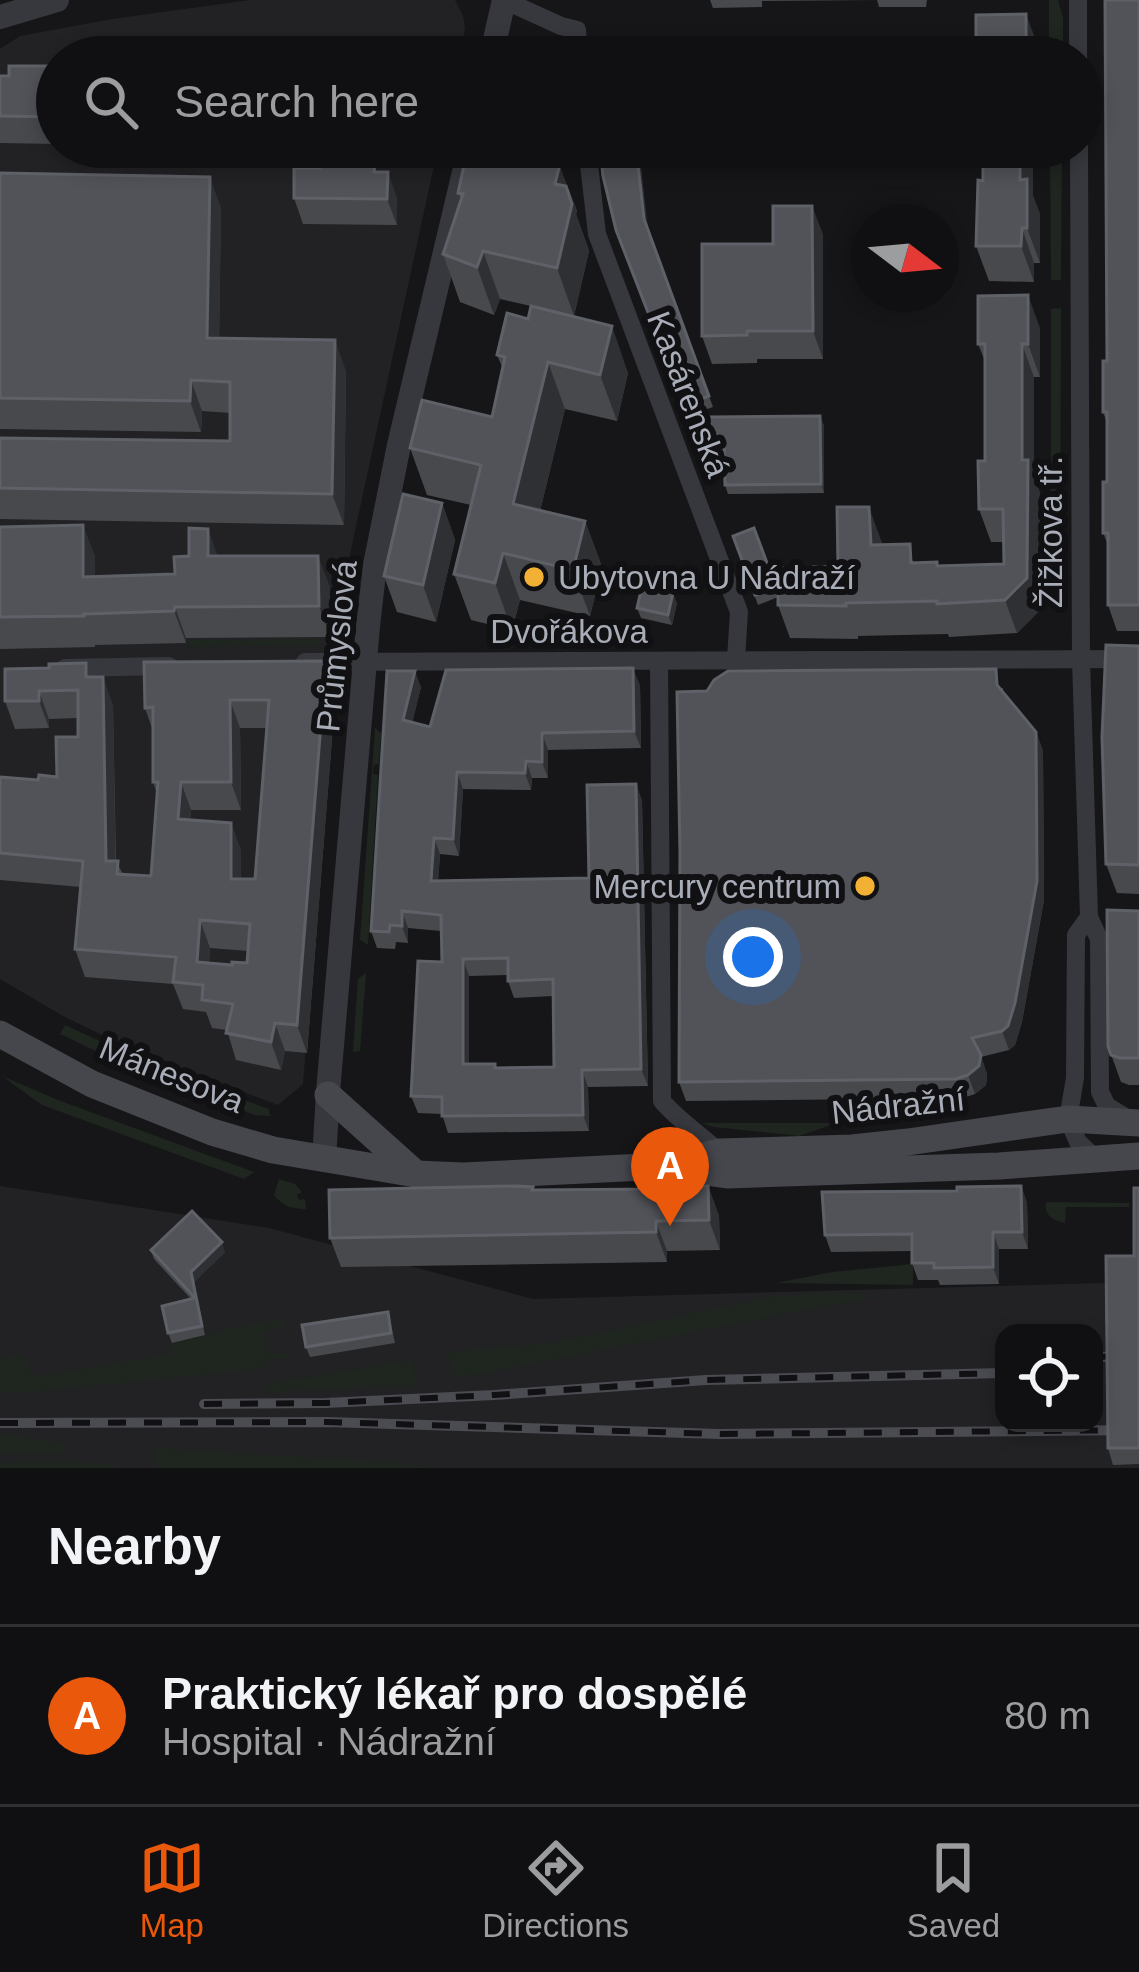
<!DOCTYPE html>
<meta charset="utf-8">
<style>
body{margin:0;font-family:Helvetica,sans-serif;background:#19191b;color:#f1f3f6}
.controls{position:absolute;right:36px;bottom:36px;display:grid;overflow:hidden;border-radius:24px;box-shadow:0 6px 18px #0003}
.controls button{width:108px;height:108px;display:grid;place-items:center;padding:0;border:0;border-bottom:3px solid #303032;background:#101012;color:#f1f3f6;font:60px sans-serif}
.compass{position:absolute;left:851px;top:204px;width:108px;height:108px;border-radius:50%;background:#101012;box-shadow:0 6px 18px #0003;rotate:106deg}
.you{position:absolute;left:753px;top:957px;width:42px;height:42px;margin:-30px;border:9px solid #fff;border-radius:50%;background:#1a73e8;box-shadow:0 0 0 18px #1a73e833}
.badge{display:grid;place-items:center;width:78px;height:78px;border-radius:50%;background:#ea580c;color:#fff;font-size:39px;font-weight:700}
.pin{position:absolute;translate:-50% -99px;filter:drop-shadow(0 3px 6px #0008)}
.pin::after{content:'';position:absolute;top:63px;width:42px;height:36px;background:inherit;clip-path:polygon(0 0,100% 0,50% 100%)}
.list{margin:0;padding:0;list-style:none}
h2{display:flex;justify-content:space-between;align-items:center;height:156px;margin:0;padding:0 48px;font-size:51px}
h2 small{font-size:39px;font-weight:400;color:#9c9d9f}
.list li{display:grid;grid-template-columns:78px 1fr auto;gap:36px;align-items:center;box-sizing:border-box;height:180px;padding:0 48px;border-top:3px solid #303032}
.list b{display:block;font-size:45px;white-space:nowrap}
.list p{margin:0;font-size:39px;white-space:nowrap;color:#9c9d9f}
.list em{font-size:39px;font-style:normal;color:#9c9d9f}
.icon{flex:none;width:66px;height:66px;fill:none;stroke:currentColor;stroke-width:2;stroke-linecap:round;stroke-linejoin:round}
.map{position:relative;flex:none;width:1139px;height:1468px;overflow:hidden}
.search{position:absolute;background:#101012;box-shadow:0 6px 18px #0003;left:36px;right:36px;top:36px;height:132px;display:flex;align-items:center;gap:30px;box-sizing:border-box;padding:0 42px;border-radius:66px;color:#9c9d9f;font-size:45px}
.sheet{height:336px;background:#101012}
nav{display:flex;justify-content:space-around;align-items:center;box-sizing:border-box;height:168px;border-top:3px solid #303032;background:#101012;font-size:33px;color:#9c9d9f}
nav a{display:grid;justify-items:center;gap:6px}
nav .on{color:#ea580c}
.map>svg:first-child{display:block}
.built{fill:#222225;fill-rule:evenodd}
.green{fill:#1e261f}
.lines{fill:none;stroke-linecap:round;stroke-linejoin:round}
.minor{stroke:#37383d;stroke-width:18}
.tertiary{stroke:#37383d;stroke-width:24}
.secondary{stroke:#45474d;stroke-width:27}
.rail-casing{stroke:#4a4c52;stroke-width:10}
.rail{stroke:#111113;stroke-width:6;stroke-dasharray:18;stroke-linecap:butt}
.wall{fill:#47494d;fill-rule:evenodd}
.shaded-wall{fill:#2f3033}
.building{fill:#525359;stroke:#5f6168;stroke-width:3;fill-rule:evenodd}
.poi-dot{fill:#f2b134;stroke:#111113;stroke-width:4.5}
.labels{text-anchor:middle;stroke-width:12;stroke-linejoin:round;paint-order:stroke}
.street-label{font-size:33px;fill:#a8adb8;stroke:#111113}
.poi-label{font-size:33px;fill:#a8adb8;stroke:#111113;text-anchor:start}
</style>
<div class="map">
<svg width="1139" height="1468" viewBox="0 0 1139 1468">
<rect width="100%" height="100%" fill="#161618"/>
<g class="built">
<path d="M250,0H455L463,16L465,28L459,57H57V147H438L347,568L338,643L303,1084L278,1105L143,1055L63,1016L0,979V49L20,36L112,19Z"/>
<path d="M0,1186L269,1228L533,1299L1139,1282V1468H0ZM1004,1333H1094V1423H1004Z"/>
</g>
<g class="green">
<path d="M1049,0H1058L1063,17V57H1049Z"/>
<path d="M1050,147H1062L1061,280H1051Z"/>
<path d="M1061,308L1060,607H1051V309Z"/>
<path d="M321,639L320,645L188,647L187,640Z"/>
<path d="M375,728L381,733L379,764L374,765L373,774L378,775L368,945L360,940Z"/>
<path d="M366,973L360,1051L353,1052L358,979Z"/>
<path d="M65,1025L139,1059L135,1062L123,1064L60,1034Z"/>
<path d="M165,1070L269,1109L270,1116L255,1115L179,1087L170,1080Z"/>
<path d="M2,1076L58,1100L254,1172L244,1179L42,1105Z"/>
<path d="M701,1123H837L799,1136L714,1127Z"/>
<path d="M279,1179L295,1184L302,1192L297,1195L299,1200L305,1199L306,1209C292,1209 282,1206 274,1195Z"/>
<path d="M1046,1202L1129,1203V1207H1066L1065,1223C1053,1220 1044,1216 1046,1202Z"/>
<path d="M913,1264V1285L776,1283L832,1272Z"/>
<path d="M845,1292L877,1296L479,1374L452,1377L454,1369L446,1356L458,1350L545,1344L776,1296Z"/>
<path d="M279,1319L283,1320L284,1327L264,1332L263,1337L267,1354L289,1353V1357L269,1359L265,1366L249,1370L42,1391L0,1393V1359L17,1355L27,1360L32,1375H52L172,1353L173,1344L237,1326Z"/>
<path d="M413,1360L416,1385L263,1392L271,1384Z"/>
<path d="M0,1434L63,1443V1452L0,1454Z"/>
<path d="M154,1448L398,1463L435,1468H155Z"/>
<path d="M49,1461L111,1464L119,1468H0V1463Z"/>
</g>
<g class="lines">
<g class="minor">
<path d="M504,0L561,26L577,30L579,57"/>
<path d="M1078,0V57"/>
<path d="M587,147L597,234L739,612L736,659"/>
<path d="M1079,147L1081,659L1089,917L1099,939L1100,1092L1107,1106L1130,1120"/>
<path d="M659,661L662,1101C679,1121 700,1134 719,1152"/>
<path d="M305,662L1139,659"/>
<path d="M65,668L169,666"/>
<path d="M1089,917L1076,935L1075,1078L1068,1119L1078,1142L1094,1157"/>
</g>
<g class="tertiary">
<path d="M0,17L57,0"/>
<path d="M491,57L504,0"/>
<path d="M324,1160L328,1092L368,626L375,565L399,445L470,147"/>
</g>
<g class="secondary">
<path d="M0,1034L92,1084L212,1132L273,1150L416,1174L463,1176L664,1166L727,1175L999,1166L1139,1156"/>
<path d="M328,1095L416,1174"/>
<path d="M680,1162L719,1152L852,1148L908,1142L1068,1119L1139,1123"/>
</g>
<defs>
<g id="rail">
<path d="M1094,1357L1139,1356"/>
<path d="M204,1404L326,1403L494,1395L706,1380L1004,1373"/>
<path d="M0,1423L327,1422L720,1434L1139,1430"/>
</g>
</defs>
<use href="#rail" class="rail-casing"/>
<use href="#rail" class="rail"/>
</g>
<g class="wall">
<path d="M710,0H927L926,7H879L877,0L762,1V7L713,8Z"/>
<path d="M1139,0V631H1117L1108,605V545L1103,533L1107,482V423L1103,412Z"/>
<path d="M57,66V144L0,143V76H9Z"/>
<path d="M316,147H372L371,151L329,150Z"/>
<path d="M983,147H1033V196L1040,214V263H1034V282L989,281L976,246L983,181Z"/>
<path d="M553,150L577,211L576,214L589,251L574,316L500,299L494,315L460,302L443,254L461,200L458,193Z"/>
<path d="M378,172L397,198V225L303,224L294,198Z"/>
<path d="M0,173L221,208L219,338L346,371L344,525L0,519V438L230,441V413L202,411L201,432L0,429Z"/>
<path d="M616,230H648L713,407L687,416Z"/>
<path d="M823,234V359H757V363L712,364L702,336Z"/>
<path d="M1040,328V377H1034V476L1040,493L1039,611L1017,633L949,637L948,634L858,636V639L790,638L778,605V597L758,605L733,536L754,528L778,594L838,566L881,540L882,545L917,563L938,566L1004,564V542H991L979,509L985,461V361L978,344Z"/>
<path d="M497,355L628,373L617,421L565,409L540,511L585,521L602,567L590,616L520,600L512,630L471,620L454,574L471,505L427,495L410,448L492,417L503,369Z"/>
<path d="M820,416L824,426V493L728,494L725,485V454H708L705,444Z"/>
<path d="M442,503L455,540L436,622L397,612L384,576Z"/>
<path d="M0,527L95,556V576L175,574L218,556L330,587V637L186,638V643L95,645V647L0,649Z"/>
<path d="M677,603L672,625L641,618L637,608Z"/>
<path d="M1139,646V894L1117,893L1106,864Z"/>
<path d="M326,661L336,689L307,1053L285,1051L281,1070L236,1060L227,1030L212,1028L206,1012L183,1009L173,984L85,977L75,949L81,887L0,880V777L38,780L57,777L78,737V718L49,719V728L15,729L5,701L91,677L113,705L116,861L123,874L151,876L157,794L153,782V731L145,708ZM240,728H267L255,879H241V851L231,823L190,820L191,810H241ZM210,948L248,951L247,963L232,965L209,963Z"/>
<path d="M387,671L421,687L412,722L430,727L640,685L641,748L548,750V778H532L531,790L463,789L459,856L440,854L438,881L589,878L636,784L642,801L648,1086L588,1087L589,1131L448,1133L442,1114L418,1113L411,1096L442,962L441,931L408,928V943L396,942L395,949L377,948L371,931ZM508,975V981L514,998L553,996L554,1067L496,1068L495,1064H469V976Z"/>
<path d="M1003,688V693L1036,732L1043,751L1044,900L1022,1022L1015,1045L1009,1050L981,1057L987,1074L986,1085L975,1094L963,1098L686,1101L679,1082L707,691Z"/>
<path d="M1139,911V1085H1129L1121,1082L1108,1046Z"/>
<path d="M708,1186L719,1216L720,1250L667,1251V1262L341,1267L330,1238L534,1190L659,1189Z"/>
<path d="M1021,1186L1027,1203L1028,1249H999V1284L940,1285L938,1280H918L912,1263V1251L831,1252L825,1235L957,1191Z"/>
<path d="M1139,1188V1464L1113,1465L1108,1448L1134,1256Z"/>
<path d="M151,1250L225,1252L194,1282L205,1335L172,1343L168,1333L191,1299L154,1259Z"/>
<path d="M388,1312L395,1343L310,1357L306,1347Z"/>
</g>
<g class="shaded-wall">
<path d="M1026,14L1039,49V57H1026Z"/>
<path d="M636,147H639L648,230L644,219Z"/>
<path d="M1020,147H1033V196L1040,214V263L1027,228L1020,180Z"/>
<path d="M553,150L577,211L576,214L589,251L574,316L557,268L555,184L551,162Z"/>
<path d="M388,172L397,198V225L387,199Z"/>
<path d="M210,177L221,208L219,369L207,338Z"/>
<path d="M812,206L823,234V359L813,331Z"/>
<path d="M1022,228L1034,263V282L1021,246Z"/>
<path d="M483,251L500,299L494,315L477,267Z"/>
<path d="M1028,295L1040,328V377L1028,344Z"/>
<path d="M612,326L628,373L617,421L600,375Z"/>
<path d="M335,340L346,371L344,525L332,494Z"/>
<path d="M1022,344L1034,377V476L1040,493L1039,611L1017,633L1005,600L1022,460Z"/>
<path d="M548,362L565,409L530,551L513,504Z"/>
<path d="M191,380L202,411L201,432L190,401Z"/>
<path d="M820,416L824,426V493L821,484Z"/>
<path d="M442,503L455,540L436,622L423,585Z"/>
<path d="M869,507L881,540L883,578L871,545Z"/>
<path d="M585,521L602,567L590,616L573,570Z"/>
<path d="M83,525L95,556V608L83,577Z"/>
<path d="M208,529L219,560L208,556Z"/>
<path d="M503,553L520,600L512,630L495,583Z"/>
<path d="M318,556L330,587V637L319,606Z"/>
<path d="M673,593L677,603L672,625L668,615Z"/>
<path d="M175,607L186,638V643L174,611Z"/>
<path d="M326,661L336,689L307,1053L297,1025Z"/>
<path d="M633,668L640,685L641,748L634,731Z"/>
<path d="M415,671L421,687L409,737L403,720Z"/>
<path d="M103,677L113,705L116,888L106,861Z"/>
<path d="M39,691L49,719V728L39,701Z"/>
<path d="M230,700L240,728L241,810L231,782Z"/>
<path d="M1036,732L1043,751L1044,900L1022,1022L1015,1045L1009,1050L1002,1031Z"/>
<path d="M542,733L548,750V778L542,762Z"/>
<path d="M526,761L532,778L531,790L525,773Z"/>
<path d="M457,772L463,789L459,856L453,839Z"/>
<path d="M181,782L191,810L188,847L178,819Z"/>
<path d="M636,784L642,801L648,1086L641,1069Z"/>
<path d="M231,823L241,851V906L231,879Z"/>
<path d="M434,838L440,854L437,898L431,881Z"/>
<path d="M402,911L408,928V943L402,926Z"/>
<path d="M200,920L210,948L207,989L197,962Z"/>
<path d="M463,959L469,976V1081L463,1064Z"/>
<path d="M275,1023L285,1051L281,1070L271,1042Z"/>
<path d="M981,1055L987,1074L986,1085L975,1094L968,1075Z"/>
<path d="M582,1070L588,1087L589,1131L583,1115Z"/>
<path d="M708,1186L719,1216L720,1250L709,1220Z"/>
<path d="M1021,1186L1027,1203L1028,1249L1022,1232Z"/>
<path d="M656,1221L667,1251V1262L656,1232Z"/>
<path d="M993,1232L999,1249V1284L993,1267Z"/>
<path d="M222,1242L225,1252L194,1282L205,1335L191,1272Z"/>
</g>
<g class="building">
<path d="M1105,0H1139V605H1108V533H1103V482H1107V412H1103V361H1107Z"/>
<path d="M1026,14V57H976V15Z"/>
<path d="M629,41L630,57H590L589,45Z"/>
<rect x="314" y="49" width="49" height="8"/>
<path d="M9,66H57V117L0,116V76H9Z"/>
<path d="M468,147H539L553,150L551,162L560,164L555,184L566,186L572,204L557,268L483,251L477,267L443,254L463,194L458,193Z"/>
<path d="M600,147H636L644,219L709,396L684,405L616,230L603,176Z"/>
<path d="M983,147H1020V180L1027,179V228H1022L1021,246H976L978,180L983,181Z"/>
<path d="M320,163H375L374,172H388L387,199L294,198V168H320Z"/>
<path d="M0,173L210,177L207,338L335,340L332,494L0,488V438L230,441V382L191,380L190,401L0,398Z"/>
<path d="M773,206H812L813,331H747V335L702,336V244H773Z"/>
<path d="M1028,295V344H1022V460H1028L1027,578L1005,600L937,604V601L846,603V606L778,605V568L838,566L837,507H869L871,545L910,544L911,563L937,562V566L1004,564L1003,509H979L978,461H985V344H978V296Z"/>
<path d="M531,306L612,326L600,375L548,362L513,504L585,521L573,570L503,553L495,583L454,574L481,465L410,448L422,400L492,417L505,357L497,355L507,313L528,319Z"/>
<path d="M820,416L821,484L725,485L724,444H705L704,419L709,417Z"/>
<path d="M403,494L442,503L423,585L384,576Z"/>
<path d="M83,525V577L175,574L174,557L189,556V528L208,529V556H318L319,606L175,607L174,611L84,614V616L0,617V527Z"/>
<path d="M754,528L776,587L755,595L733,536Z"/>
<path d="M642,586L673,593L668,615L637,608Z"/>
<path d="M1106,645L1139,646V865L1106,864L1102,737Z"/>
<path d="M326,661L297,1025L275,1023L271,1042L226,1033L233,1004L202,1000L203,985L173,982L176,957L75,949L83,861L0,853V777L38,780L39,775L57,777L56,737H78V690L39,691V701H5V669L49,668V664L86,663V677H103L106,861H118L117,874L151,876L158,782H153V707L145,708L144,662ZM230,700H269L255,879H231V823L178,819L181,782H231ZM200,920L250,924L247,963L232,962V965L197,962Z"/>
<path d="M633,668L634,731L542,733V762L526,761L525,773L457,772L453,839L434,838L431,881L589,878L587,785L636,784L641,1069L582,1070L583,1115L442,1116V1097L411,1096L418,961L442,962L441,915L402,911V926L390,925L389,932L371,931L387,671H415L403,720L430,727L446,670ZM508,958V981L553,979L554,1067L495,1068V1064H463V959Z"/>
<path d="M996,669L997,685L1036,732L1037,881L1015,1003L1008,1026L1002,1031L972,1038L981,1055L979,1066L968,1075L956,1079L679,1082L680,853L677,692L707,691L714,680L728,671Z"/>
<path d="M1107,910L1139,911V1058H1120L1111,1055L1108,1046Z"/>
<path d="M515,1186L533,1187L532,1190L659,1189L708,1186L709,1220L656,1221V1232L330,1238L329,1190Z"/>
<path d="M1021,1186L1022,1232H993V1267L934,1268V1263H912V1234L825,1235L822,1192L957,1191V1187Z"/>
<path d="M1134,1188H1139V1448H1108L1106,1256H1134Z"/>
<path d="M192,1211L222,1242L191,1272L202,1326L168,1333L162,1306L195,1298L151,1250Z"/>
<path d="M388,1312L391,1333L306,1347L302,1325Z"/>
</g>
<g class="poi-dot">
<circle cx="534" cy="577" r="12"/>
<circle cx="865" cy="886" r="12"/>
</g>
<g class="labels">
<g class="street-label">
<text transform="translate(689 394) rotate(69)" y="12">Kasárenská</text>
<text transform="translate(1050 532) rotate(-90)" y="12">Žižkova tř.</text>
<text x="569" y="643">Dvořákova</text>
<text transform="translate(336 646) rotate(-84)" y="12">Průmyslová</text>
<text transform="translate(172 1074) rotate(22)" y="12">Mánesova</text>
<text transform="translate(898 1105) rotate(-6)" y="12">Nádražní</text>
</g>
<g class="poi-label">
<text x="558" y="589">Ubytovna U Nádraží</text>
<text x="841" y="898" text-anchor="end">Mercury centrum</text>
</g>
</g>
</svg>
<div class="controls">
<button><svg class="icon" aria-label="locate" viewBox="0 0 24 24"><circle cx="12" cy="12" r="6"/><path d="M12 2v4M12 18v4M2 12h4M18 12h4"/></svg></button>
</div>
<svg class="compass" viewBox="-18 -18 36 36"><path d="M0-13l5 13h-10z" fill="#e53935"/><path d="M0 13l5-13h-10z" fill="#9c9d9f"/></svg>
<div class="you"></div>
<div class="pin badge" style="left:670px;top:1226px">A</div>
<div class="search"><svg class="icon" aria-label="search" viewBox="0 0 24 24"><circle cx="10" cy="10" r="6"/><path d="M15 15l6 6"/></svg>Search here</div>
</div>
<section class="sheet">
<h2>Nearby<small></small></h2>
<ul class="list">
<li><span class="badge">A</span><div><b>Praktický lékař pro dospělé</b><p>Hospital · Nádražní</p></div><em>80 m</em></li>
</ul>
</section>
<nav>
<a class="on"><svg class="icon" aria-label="map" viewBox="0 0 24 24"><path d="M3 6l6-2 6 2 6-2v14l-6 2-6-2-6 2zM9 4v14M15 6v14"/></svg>Map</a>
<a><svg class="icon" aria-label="directions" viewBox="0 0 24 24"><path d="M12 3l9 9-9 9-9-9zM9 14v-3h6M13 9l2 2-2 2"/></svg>Directions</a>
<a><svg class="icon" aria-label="saved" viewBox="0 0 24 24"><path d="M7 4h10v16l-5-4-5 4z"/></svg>Saved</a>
</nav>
